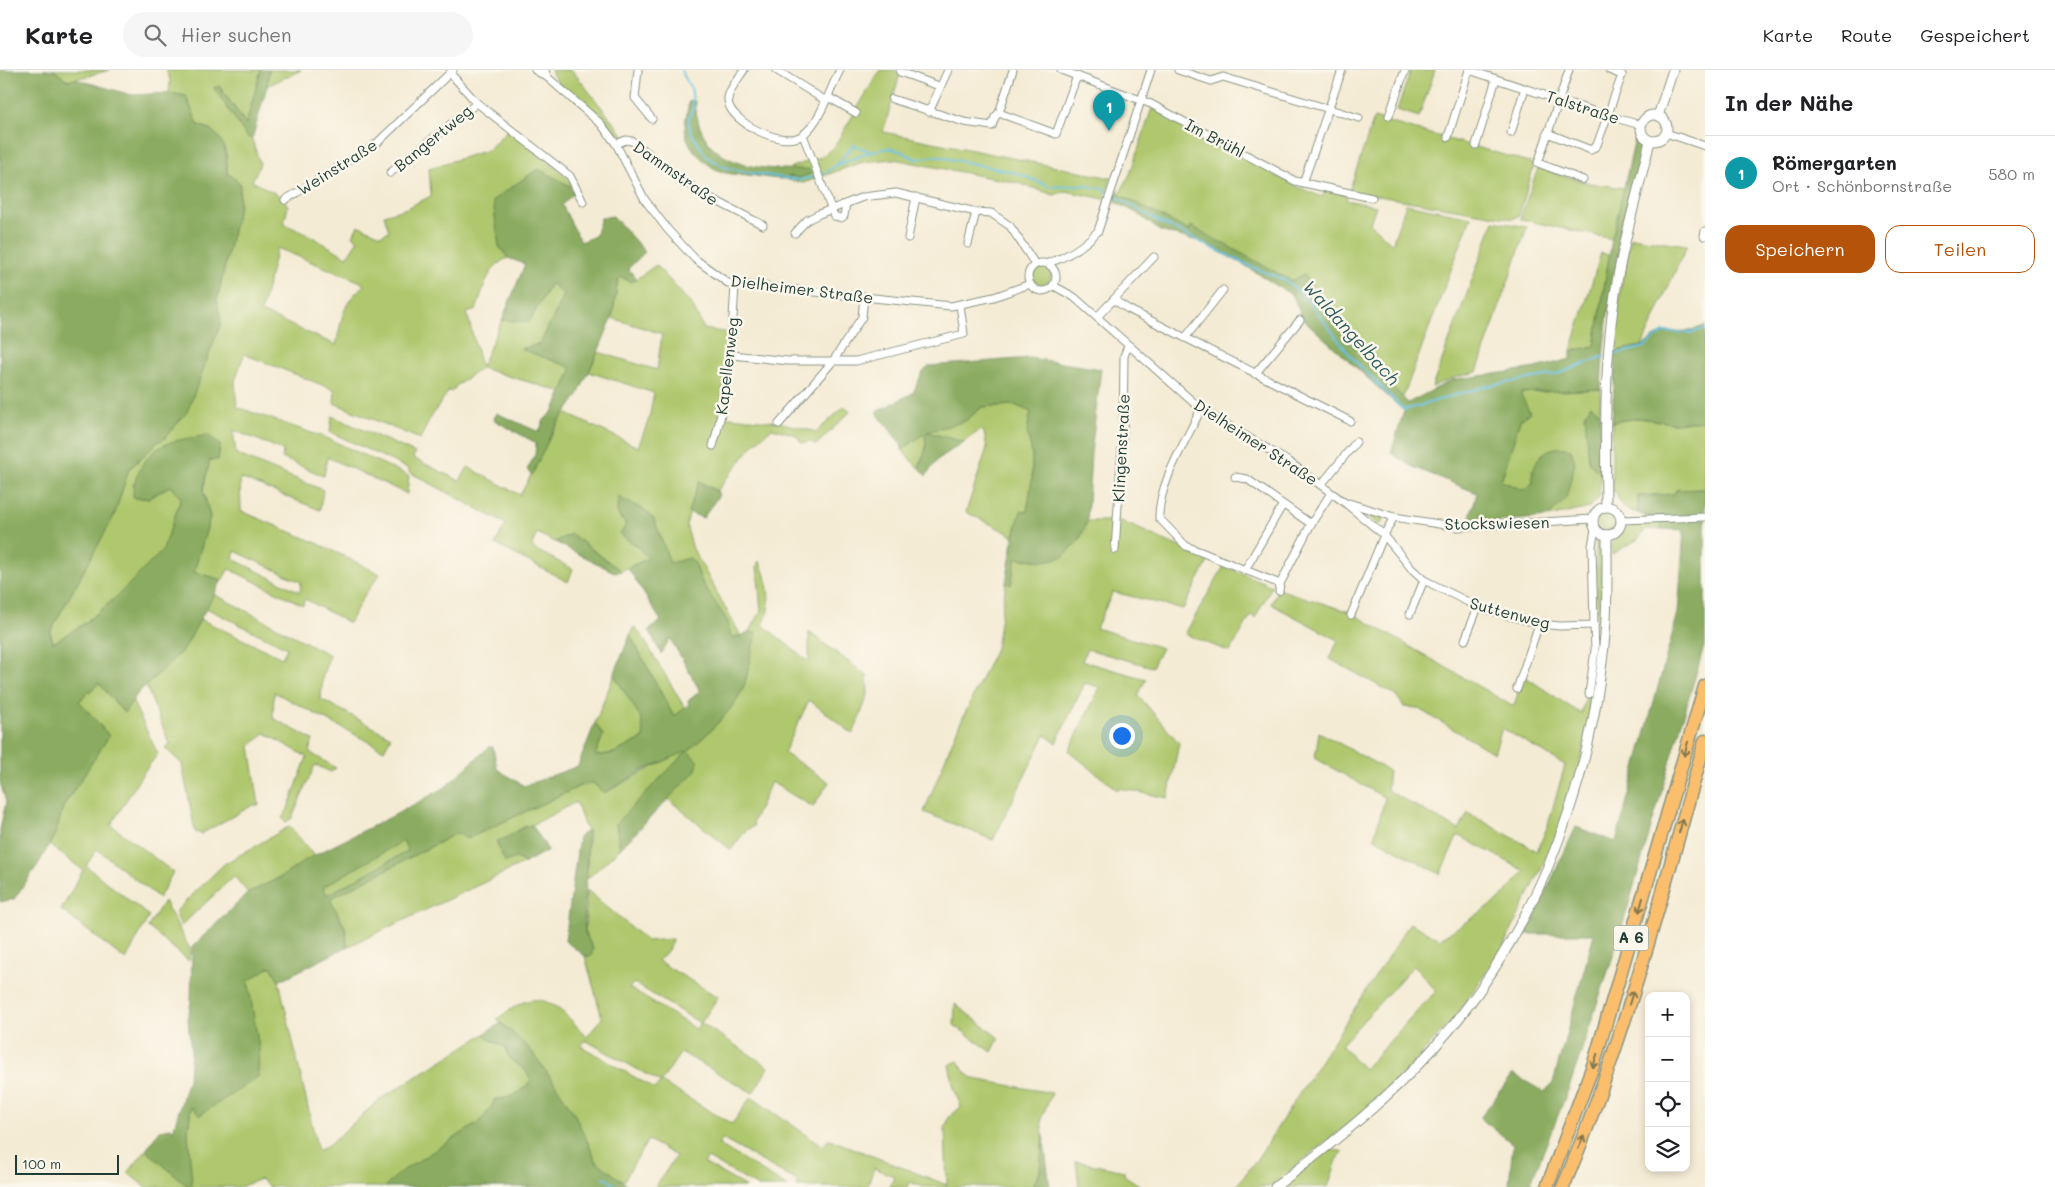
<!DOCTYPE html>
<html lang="de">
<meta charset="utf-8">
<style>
body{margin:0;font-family:Mali,sans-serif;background:#f6f6f6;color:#202124}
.controls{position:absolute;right:15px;bottom:15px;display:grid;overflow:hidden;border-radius:10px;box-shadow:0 2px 8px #0003}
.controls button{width:45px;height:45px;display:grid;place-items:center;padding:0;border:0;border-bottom:1px solid #e0e0e0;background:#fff;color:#202124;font:25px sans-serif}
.scale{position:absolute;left:15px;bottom:12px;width:104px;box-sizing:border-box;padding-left:5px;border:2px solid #1f3d34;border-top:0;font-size:14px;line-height:18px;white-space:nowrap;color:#1f3d34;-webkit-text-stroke:4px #fbf7ec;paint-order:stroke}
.you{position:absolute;left:1121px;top:665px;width:18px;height:18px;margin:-12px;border:4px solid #fff;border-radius:50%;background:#1a73e8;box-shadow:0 0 0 8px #1a73e833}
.badge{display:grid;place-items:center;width:32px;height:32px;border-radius:50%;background:#b45309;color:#fff;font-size:16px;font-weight:700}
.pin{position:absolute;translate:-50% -41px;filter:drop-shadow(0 1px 2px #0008)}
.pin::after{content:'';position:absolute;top:26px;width:18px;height:15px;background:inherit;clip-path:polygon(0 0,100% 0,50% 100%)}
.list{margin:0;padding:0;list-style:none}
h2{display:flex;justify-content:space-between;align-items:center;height:65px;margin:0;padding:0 20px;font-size:21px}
h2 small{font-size:16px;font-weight:400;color:#757577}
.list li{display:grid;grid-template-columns:32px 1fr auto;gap:15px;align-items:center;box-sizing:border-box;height:75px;padding:0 20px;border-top:1px solid #e0e0e0}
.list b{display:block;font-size:19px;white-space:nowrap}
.list p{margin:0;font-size:16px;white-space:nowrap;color:#757577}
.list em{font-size:16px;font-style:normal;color:#757577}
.actions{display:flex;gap:10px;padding:15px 20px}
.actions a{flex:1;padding:11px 0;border:1px solid #b45309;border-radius:15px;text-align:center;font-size:18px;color:#b45309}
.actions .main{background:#b45309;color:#fff}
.icon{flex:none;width:28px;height:28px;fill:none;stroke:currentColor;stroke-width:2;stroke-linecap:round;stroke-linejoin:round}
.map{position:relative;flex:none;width:1705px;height:1117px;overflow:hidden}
header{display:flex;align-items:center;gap:30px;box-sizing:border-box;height:70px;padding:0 25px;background:#fff;border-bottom:1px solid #e0e0e0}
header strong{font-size:24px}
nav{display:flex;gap:28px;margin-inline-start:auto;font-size:18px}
.search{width:350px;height:45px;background:#f6f6f6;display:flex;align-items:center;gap:12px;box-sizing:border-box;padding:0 18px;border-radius:28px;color:#757577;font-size:19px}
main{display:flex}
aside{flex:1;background:#fff}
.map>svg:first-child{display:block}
.green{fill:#afc76d;stroke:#678250;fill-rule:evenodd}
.forest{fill:#8bac60;stroke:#55744a;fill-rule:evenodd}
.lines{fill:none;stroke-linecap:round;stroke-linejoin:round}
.stream{stroke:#67c1e4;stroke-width:2}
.minor-casing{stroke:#8a9484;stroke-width:9}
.tertiary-casing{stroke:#8a9484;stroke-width:11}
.motorway-casing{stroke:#8a9484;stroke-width:15}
.minor{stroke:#fff;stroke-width:7}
.tertiary{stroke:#fff;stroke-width:9}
.motorway{stroke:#fabe6d;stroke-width:12}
.oneway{stroke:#82774e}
.labels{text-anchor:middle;stroke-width:5;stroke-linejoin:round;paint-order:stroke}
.shield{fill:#fbf7ec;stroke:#61756b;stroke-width:1}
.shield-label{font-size:15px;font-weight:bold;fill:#1f3d34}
.street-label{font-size:16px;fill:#1f3d34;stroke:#fbf7ec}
.water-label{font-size:18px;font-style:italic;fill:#315e60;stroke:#fbf7ec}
</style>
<header>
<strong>Karte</strong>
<div class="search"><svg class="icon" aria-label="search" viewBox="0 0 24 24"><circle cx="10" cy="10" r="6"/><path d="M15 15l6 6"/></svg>Hier suchen</div>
<nav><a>Karte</a><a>Route</a><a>Gespeichert</a></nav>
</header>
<main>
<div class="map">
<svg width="1705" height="1117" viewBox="0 0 1705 1117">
<rect width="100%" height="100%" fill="#fbf7ec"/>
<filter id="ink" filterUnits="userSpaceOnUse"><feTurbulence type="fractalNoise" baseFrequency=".02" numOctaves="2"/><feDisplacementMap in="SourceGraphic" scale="10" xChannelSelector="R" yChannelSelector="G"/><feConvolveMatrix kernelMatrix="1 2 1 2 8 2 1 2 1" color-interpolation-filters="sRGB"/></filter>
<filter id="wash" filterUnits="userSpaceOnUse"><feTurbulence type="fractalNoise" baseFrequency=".0096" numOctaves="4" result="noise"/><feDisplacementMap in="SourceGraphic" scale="20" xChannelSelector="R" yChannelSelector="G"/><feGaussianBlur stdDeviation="1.12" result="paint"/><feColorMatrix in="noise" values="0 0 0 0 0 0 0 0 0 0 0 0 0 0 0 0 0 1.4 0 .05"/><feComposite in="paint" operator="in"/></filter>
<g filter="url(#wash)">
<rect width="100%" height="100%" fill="#f4ebd4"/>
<g class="green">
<path d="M53,0H110L68,11Z"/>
<path d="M166,0H261L246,54L219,16L247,67L252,69L260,94L252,111L282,127L288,136L284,154L309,165L347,187L358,170L353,166L358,155L381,165L389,161L384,145L407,138L431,126L429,98L488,80L508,59L527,72L572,112L570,116L538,99L493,130L499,176L508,188C487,196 483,221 476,240L467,243L481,297L502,250L529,252L551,213L564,225L540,274L522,279L570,297L571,301L562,322L481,298L456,316L452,322L449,320L430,349L420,369L334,333L335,320L244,284L235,311L237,337L329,369L409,406L407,424L327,387L324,406L282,388L283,380L233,360L236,384L323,420L320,440L240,408L241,441L317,473L380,504L365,524L349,553L305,529L303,535L229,499L222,510L194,502L210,447L203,420L210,389H218L220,375L207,365L133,414L134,428H149L170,416L181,428L164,480L114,529L85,553L54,574L50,562L114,446L129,399L158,372L164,369L221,253L217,230L239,135L240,113L227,103V85L211,59L198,55L186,26L169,23L170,10ZM277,178L361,212L364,216C342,232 342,250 336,275L261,242ZM235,481L301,512L300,522L233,489Z"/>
<path d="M269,0H301L267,16Z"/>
<path d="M551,0H572L625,67L618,69C604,46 557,23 551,0Z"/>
<path d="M880,0H894L900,4L883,62L1111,108L1104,129L1066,121L1054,125L1018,113L893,89L863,92L803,113L788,110L791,97L821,87L834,77Z"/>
<path d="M1411,0H1435L1419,47L1397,40Z"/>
<path d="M1152,38L1298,117L1322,127L1325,121L1347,125L1346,130L1376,136L1370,153L1392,174L1406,134L1471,147L1403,327L1400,331L1309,229L1255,197L1119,125L1130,104Z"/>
<path d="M1374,48L1529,92L1534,96L1519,145L1513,149L1349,121Z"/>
<path d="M1538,98L1589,113L1624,118L1612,169L1520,149Z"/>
<path d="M1494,151L1527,157L1477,302L1453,308L1432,317Z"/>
<path d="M1631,167L1687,175L1642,276L1616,281L1614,280L1621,216Z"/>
<path d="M1601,183L1609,185L1595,276L1571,281Z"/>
<path d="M656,195L692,235L704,259L730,263L720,346L779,352L816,362L845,336L850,342L816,375L810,371L802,373L796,365L772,358L753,375L717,421L699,412L686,455L693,479L741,566L731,567C726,543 711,533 702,512C697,504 696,495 690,488L670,494L654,449L646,441L618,427L619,447L626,454L620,465L636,475L648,488L621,501L571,464L555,472L537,463L532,475L534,479L573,499L568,512L495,474L506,454L409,402V399L330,362L332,346L415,383L413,388L460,411L468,397L520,425C536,398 547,368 565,343L638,377L649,349L654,323L589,302L598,282L657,300L662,264L612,248L618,210L621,207L632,212Z"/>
<circle cx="1042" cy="206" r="9"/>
<path d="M1601,319L1600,343L1591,336L1589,393L1601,405L1599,427L1592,435L1586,439L1548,447L1566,428L1532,399L1533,413L1523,420L1501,411L1520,350V323Z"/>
<path d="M1015,335L1031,342L1027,361L1032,384V410L1027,443L1021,441L1014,466L966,442L987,378L984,362L980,360L964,372L926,362V380L920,392L919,399L902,380L926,362L935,358L965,351L982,337Z"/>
<path d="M1639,348L1673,353L1705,351V419L1676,420L1674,424L1638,426V443C1626,440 1619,435 1616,422L1612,421V352Z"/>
<path d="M1361,440L1382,447L1384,451L1378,455Z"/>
<circle cx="1607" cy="450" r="10"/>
<path d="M1645,446L1664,447L1661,459H1646L1637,470L1612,484C1611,463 1627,455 1646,453Z"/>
<path d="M1087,451H1121L1209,490L1183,539L1113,522L1096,558L1162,578L1152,597L1087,579L1082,591L1146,609L1138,625L1179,673L1168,728L1118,718L1117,720L1069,681L1100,617L1085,613L1056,673L1045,665L993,770L924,742L956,662L996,578L1006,513L1011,514L1015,488L1044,491L1080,469Z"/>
<path d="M1596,466L1601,473V480L1602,563L1595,620L1579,698L1556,769L1501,881L1453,950L1379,1030L1269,1117H1236L1257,1089L1410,853L1440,869L1499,830L1525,801L1458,765L1440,804L1374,768L1385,728L1315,688L1319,662L1389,701L1387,720L1459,760L1468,743L1537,781L1548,755L1565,695L1502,658L1494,683L1417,638L1404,637L1396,625L1330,589L1338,570L1271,534L1278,519L1350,542L1509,634L1514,635L1524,606L1581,644L1597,587L1600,566L1597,551ZM1414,895L1436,921L1364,999L1341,975Z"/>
<path d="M759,491C769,510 773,536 763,555L809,592V562L867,606L868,625L853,664L809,630L784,683L829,712L813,737L771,712L753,752L754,756L746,760L731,780L668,729L696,700L660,710L616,753L620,779L587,809L588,760L585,758L576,732L532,755L525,756L516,788L525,793L347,877L346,859L329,829L457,763L467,769L580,716L593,713L604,723L685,680L688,681L707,664L742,620C748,602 749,582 757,564L750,561L761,541L757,496Z"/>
<path d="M1224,496L1272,516L1255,548L1251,545L1230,582L1185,564Z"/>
<path d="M214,524L330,585L323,604L321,629L391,667L384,680L274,622L273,648L313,670L309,682L336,698L331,702L315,695L292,748L286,752L282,748L287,741L307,687L265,663L250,676L259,735H253L201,764L195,762L182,694L165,678L170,675L146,616L187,574L200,549L282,588L287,578L206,538Z"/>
<path d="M634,557L640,563L685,638L674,647L630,565Z"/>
<path d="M614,605L642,648L644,668L614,683L594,686L603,665L595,653Z"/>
<path d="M99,613L124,643L132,630L158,684L143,703L111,755L173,802L159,828L97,779L86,796L149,846L126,890L61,840L83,800L49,775L56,762L63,737L109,666L79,631Z"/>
<path d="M290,756L314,786L283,806L248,823L234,806L181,856L175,842L224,794Z"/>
<path d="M403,770L408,781L327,825L323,817Z"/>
<path d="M587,820L647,871L672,869L670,878L658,891L718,927L701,953L769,997L753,1023L681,982L661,1012L732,1054L751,1027L823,1076L829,1069L947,1115L945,1059L949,1047L961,1037L954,1018L949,995L958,991L964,1001L974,1009L1052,1023L1041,1049L1043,1065L1040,1102L1032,1117H923L910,1112L908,1117H890L894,1106L874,1098L867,1117H796L799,1112L722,1069L718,1074L788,1117H758L708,1088L704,1093L746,1117H655L676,1086L648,1070L623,1112L596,1091L586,1068L553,1011L512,962L497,949C506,943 517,934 527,931C551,923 572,952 587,967L602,948L585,886L591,885L593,879L585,863ZM634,913L700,953L696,959L629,918ZM585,970L660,1012V1013L655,1019L581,976Z"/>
<path d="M164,831L190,879L189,891L148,857Z"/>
<path d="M271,896L279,911L318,1081L329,1075L379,1030L484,964L489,969L505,977L508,986L529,1003L532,1010C520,1023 512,1029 495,1029L492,1036L480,1052L400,1103L385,1117H270L260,1109L240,1117H191L188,1062L191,1037L250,916L248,911Z"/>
<path d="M955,934L999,968L992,982L954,955Z"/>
<path d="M1330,1079L1344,1082L1337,1090L1328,1117H1282Z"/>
<path d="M146,1080L185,1114L190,1117H145L128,1103Z"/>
<path d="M1076,1091L1124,1101V1105L1142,1117H1079Z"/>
</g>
<g class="forest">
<path d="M0,0H53L68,11L75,9L132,25L169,23L186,26L198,55C224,63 227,78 227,103L240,113L239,135L217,230L221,253L187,342L164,369L158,372L129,399L114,446L50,562L53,573L85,553L114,529L163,480L181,428L170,416L149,428H133C133,407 143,387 162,376C174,369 194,368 208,365L220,375L218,390H210L203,420L210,447L194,502L222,510L184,579L138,623L124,643L99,613L79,631L109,666L63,737L56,762L39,793L14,829L0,832V760L6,732L0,712Z"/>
<path d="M261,0H269L267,16L252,69L247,67L214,18L219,16L246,54Z"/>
<path d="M689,31H695C699,99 757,100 809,99L811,104L799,108L789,106L788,109C777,109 768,108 757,106C728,102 722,109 698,85C691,78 685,68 685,57C685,49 688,39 689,31Z"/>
<path d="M1636,65L1640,76V87C1623,164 1604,239 1601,319L1520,323L1530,343L1520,350L1501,411L1523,420L1533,413C1531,389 1546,373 1571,379L1575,393L1566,428L1548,447L1468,454L1477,423L1411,396L1391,383L1404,341L1303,249L1293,226L1243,194L1198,171L1160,161L1137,143L1115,132L1117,123L1189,161L1191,156L1292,211L1303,204L1367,291L1408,333L1452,310L1536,298L1571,289V281L1595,276L1612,169Z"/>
<path d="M538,99L570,116L574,123L562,135L581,172L595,166L601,148L613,146L645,182L628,199L637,209L632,212L621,207L618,210L612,248L598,282L577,327L554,358L532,405L527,400L535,385L536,373L494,350L496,343L539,362L544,350L554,340L571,301L570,297L521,279L540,274L564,225L551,213L529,252L502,250L525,194L508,188L499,176L493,130Z"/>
<path d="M1705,256V351L1673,353L1639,348L1612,352L1616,281L1642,276L1663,262L1690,261Z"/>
<path d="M1030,288L1101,299L1091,383L1087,451L1080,469L1063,487L1044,491L1016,488L1011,515L1006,513L1014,466L1021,441L1027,442L1032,410V384L1027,361L1031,342L1015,335L982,337L965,351L927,362L964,372L938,389L926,406L919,396L926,380L925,363L902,380L901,374L876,342L913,323L922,303L929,296Z"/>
<path d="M1591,335L1600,343L1601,405L1589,393L1585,345Z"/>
<path d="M699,412L717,421L719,425L703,448L688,442Z"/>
<path d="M1705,419V573L1617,874L1569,1018L1529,1117H1515L1509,1114L1513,1074L1480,1048L1513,1004L1544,1022L1553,1013L1594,864H1526L1576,757L1616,772L1678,543L1684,460L1661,459L1664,447L1645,446L1638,443V426L1674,424L1676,420Z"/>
<path d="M618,427L646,441L654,449L670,493L690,488L695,493L702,513L728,552L731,567L741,566L750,561L757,564C750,580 750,596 745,613C737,638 707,664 688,681L698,692L696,700L620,779L616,753L687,681L644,700L604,723L593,713L580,716L467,769L457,763L330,829L346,859L347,877L279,911L271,896L248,911L259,978L258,1007L200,1045L191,1037L188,1062L192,1115L190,1117L185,1114L146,1080L160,1060L171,1058L173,1061L189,1006L191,982L188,949L191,932L192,877L248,823L283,806L307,789L391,747L444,718L489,677H493L497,699L524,716L578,696L595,653L603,665L595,686L614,683L644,668L641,648L614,605L630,565L674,647L689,634L688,631L700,621L670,568L661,584L649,560L661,551L628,498L648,488L636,475L620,465L626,454L617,443ZM403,771L408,781L327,825L323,817Z"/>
<path d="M571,464L621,501L616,503L555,472Z"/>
<path d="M532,755L548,780L525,793L516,788L505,792L496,771C510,769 518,757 532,755Z"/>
<path d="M588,760L584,852L585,863L593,879L591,886H585L565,871L579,767Z"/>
<path d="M501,953L530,979L553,1011L575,1045L596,1091L630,1117H385L399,1103L480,1052L492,1036L495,1029C512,1029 520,1023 531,1010L525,1000L511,990L505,977L489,969L484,964Z"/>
<path d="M1043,1065L1050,1117H1032L1040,1102Z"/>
</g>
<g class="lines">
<g class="stream">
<path d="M681,0L692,21L693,37L688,51L692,64L707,87L724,97L745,102L799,110L817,106"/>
<path d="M837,95L853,75L869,81"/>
<path d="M821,105L837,95L870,82L888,78L900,81L916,89L936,86L1017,103L1051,117L1082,115L1103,119L1156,150L1254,198L1285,210L1307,229L1352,288L1404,340L1487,316L1557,304L1605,286"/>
<path d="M1612,285L1644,277L1664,262L1690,263L1705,259"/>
<path d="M604,1107L618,1117"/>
</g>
</g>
</g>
<g filter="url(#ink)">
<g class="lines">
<defs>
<g id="minor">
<path d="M535,0L547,7L545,0"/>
<path d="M638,0L635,28L652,49"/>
<path d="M744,0C739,8 727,21 728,31C730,53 786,80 804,64C822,49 829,20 840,0"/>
<path d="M776,0L826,31"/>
<path d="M1061,0L1151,34L1295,111L1372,128"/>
<path d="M1178,0L1211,11L1223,7L1359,48"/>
<path d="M1569,0L1538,93L1583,110"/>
<path d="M900,2L939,16"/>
<path d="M450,3L477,33L570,106L583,132"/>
<path d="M547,7L601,54L616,74L645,130L668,160L695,189L728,213L951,236L994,227L1030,214"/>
<path d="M828,27L856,43"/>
<path d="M892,29L964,52L992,56L995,47L999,43L1013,0"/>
<path d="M929,42L948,0"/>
<path d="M999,43L1056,64L1077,6"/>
<path d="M1389,46L1405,0"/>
<path d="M1511,63L1525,18"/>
<path d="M1547,63L1591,80L1597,75L1622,5L1609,0"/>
<path d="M1666,63L1705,76"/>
<path d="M803,65L834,146L841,148L844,146L846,134"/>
<path d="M1448,67L1469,0L1608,46L1641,55"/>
<path d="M616,74L626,70L632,71L699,122L763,155"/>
<path d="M1476,75L1496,9"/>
<path d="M390,103L477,33"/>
<path d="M1303,113L1342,0"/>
<path d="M285,130L375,75L453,0"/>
<path d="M795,163L807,150L819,144L863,127L896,123L976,142L991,143L1010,156L1035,194"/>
<path d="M1704,166L1705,161"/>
<path d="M908,168L916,127"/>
<path d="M968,174L976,142"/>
<circle cx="1042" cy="207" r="14"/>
<path d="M1048,193C1067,187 1085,175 1098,161L1151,0"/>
<path d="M1054,216L1074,227L1201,339L1289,392L1344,432L1384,465L1411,498L1424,510L1478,537L1539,554L1560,556L1594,555L1592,476L1595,459"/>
<path d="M1114,230L1128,239L1350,351"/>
<path d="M1097,247L1154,187"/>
<path d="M1185,268L1223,220"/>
<path d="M732,285L788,291H856L964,264L960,235"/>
<path d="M1255,304L1300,250"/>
<path d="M1201,339C1187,369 1158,414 1159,448L1186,476L1280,514"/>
<path d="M779,354L833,291L862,247L864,226"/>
<path d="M713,376C729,323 732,269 735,214"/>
<path d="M1235,407L1247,409L1311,454"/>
<path d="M1321,415L1356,372"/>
<path d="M1349,433L1394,447L1458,457L1592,449"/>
<path d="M1621,450L1705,447"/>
<path d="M1115,480L1123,361L1124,286L1128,276"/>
<path d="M1245,500L1282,436"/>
<path d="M1279,521L1280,514L1311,454L1331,423"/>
<path d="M1410,544L1424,510"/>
<path d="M1351,545L1384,465L1394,447"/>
<path d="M1465,570L1478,537"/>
<path d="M1517,619L1539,554"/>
<path d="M1589,624L1595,580L1594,555"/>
</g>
<g id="tertiary">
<circle cx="1654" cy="58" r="13"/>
<path d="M1658,46L1673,0"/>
<path d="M1606,436C1605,361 1604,286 1617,212C1625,164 1639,118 1650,71"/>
<circle cx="1607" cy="451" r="14"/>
<path d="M1275,1117C1341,1067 1407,1014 1459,948C1539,846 1587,720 1602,592C1608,550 1607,507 1607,465"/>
</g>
<g id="motorway">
<path d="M1547,1117L1594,993L1705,616"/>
<path d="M1563,1117C1624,974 1663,821 1705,671"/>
</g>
</defs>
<use href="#minor" class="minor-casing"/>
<use href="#tertiary" class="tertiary-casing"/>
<use href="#motorway" class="motorway-casing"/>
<use href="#minor" class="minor"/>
<use href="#tertiary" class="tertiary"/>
<use href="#motorway" class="motorway"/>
</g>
<defs><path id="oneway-shaft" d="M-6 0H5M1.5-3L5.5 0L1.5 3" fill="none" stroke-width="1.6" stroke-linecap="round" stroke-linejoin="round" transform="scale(1.25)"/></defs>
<g class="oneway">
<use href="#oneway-shaft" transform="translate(1686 679) rotate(106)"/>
<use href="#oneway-shaft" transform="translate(1681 756) rotate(-74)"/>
<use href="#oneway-shaft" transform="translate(1641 835) rotate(106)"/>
<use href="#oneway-shaft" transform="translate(1631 928) rotate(-73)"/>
<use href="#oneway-shaft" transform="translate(1595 991) rotate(108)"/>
<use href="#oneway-shaft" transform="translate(1581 1072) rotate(-69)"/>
</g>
</g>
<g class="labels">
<rect class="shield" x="1613.5" y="855.5" width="35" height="25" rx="4"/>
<g class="shield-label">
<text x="1631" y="873">A 6</text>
</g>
<g class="street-label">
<text transform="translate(1583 37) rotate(18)" y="6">Talstraße</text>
<text transform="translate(433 68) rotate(-39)" y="6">Bangertweg</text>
<text transform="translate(1215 68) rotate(28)" y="6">Im Brühl</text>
<text transform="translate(337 97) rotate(-32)" y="6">Weinstraße</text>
<text transform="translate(676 103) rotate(35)" y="6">Dammstraße</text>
<text transform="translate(802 219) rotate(7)" y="6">Dielheimer Straße</text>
<text transform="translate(727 296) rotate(-83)" y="6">Kapellenweg</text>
<text transform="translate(1256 372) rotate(33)" y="6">Dielheimer Straße</text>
<text transform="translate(1121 378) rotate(-87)" y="6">Klingenstraße</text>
<text transform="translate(1497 453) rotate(-1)" y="6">Stockswiesen</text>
<text transform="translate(1510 543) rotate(15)" y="6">Suttenweg</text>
</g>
<g class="water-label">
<text transform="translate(1351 263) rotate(48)" y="6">Waldangelbach</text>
</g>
</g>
</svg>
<div class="controls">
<button>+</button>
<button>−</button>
<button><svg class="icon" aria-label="locate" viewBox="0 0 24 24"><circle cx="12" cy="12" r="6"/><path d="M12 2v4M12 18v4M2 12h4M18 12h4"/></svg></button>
<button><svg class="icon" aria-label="layers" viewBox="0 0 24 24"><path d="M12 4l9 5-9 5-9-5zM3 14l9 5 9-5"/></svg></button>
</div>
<div class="scale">100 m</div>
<div class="you"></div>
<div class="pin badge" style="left:1109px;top:61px;background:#0f9aa8">1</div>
</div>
<aside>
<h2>In der Nähe<small></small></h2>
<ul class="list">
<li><span class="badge" style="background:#0f9aa8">1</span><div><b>Römergarten</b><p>Ort · Schönbornstraße</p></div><em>580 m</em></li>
</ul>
<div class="actions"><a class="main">Speichern</a><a>Teilen</a></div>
</aside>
</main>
